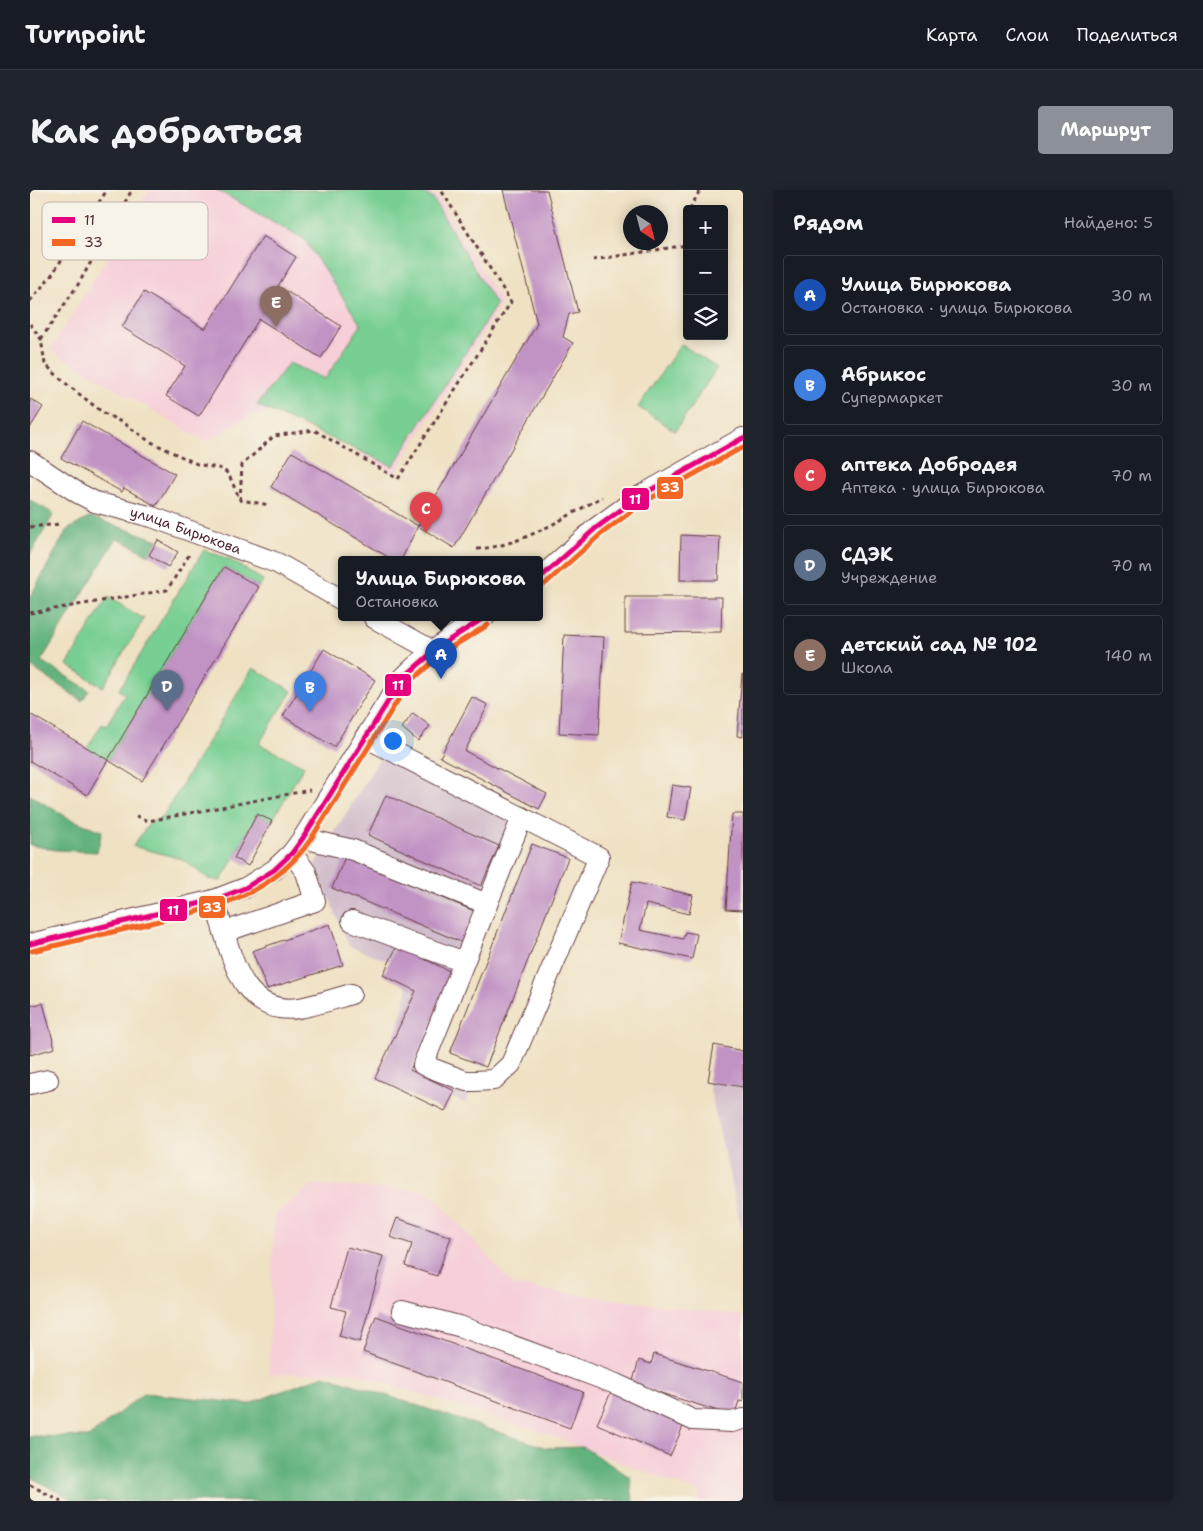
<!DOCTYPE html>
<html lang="ru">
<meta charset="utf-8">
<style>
body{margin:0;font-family:"Shantell Sans",sans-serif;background:#20242c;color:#f1f3f6}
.controls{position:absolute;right:15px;top:15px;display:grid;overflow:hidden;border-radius:5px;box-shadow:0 2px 12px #0003}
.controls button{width:45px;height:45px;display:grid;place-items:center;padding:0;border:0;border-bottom:1px solid #363941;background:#171b24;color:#f1f3f6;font:25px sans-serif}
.compass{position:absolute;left:593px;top:15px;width:45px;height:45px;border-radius:50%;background:#171b24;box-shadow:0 2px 12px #0003;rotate:144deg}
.you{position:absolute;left:362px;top:550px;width:18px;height:18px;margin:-12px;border:4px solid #fff;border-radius:50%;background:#1a73e8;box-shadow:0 0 0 8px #1a73e833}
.badge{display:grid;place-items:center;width:32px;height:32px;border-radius:50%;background:#8c9099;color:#fff;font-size:16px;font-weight:700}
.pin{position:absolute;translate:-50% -41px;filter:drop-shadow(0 1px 2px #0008)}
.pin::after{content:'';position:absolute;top:26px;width:18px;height:15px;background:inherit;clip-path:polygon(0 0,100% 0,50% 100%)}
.popup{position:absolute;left:308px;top:366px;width:205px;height:65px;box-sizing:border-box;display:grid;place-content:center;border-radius:5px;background:#171b24;filter:drop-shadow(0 1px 4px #0005);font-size:16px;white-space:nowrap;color:#9ea1a6}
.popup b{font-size:19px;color:#f1f3f6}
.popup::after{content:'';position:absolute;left:50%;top:100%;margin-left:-10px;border:10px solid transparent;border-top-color:#171b24}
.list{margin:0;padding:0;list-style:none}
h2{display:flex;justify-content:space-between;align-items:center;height:65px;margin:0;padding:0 20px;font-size:21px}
h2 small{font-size:16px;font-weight:400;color:#9ea1a6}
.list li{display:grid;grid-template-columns:32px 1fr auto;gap:15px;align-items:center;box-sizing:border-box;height:80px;margin:0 10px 10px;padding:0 10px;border:1px solid #363941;border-radius:5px}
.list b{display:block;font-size:19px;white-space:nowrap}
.list p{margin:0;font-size:16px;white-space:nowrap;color:#9ea1a6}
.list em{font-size:16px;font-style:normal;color:#9ea1a6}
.icon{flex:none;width:28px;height:28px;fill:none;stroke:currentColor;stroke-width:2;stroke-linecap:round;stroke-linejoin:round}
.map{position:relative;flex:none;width:713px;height:1311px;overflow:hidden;border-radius:5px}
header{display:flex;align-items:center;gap:30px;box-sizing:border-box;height:70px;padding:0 25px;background:#171b24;border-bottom:1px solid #363941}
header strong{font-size:24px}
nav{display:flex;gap:28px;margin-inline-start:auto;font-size:18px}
.intro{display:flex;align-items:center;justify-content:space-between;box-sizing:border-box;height:120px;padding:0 30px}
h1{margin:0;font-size:35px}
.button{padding:12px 22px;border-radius:5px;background:#8c9099;color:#fff;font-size:18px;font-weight:700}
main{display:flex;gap:30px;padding:0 30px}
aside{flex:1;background:#171b24;border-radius:5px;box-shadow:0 2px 12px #0003}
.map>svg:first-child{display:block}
.built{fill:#f6cfd9}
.industrial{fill:#d1bdcb}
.green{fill:#78cf93;stroke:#61775f}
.forest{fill:#62b27d;stroke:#566854}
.building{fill:#c193c4}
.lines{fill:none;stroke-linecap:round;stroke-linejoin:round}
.minor-casing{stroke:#633c42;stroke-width:22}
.path{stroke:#633c42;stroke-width:3;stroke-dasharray:4 4;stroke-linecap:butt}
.minor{stroke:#fff;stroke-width:20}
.bus-1-casing{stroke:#f7f3e8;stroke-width:9}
.bus-2-casing{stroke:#f7f3e8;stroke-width:9}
.bus-1{stroke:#e5007d;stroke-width:5}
.bus-2{stroke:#f26522;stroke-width:5}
.labels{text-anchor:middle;stroke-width:4;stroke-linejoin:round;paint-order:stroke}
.street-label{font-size:14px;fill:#4a1f2b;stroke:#f7f3e8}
.key{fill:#f7f3e8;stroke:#c3b3af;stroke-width:1}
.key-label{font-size:14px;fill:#4a1f2b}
.line-badge{stroke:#f7f3e8;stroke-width:2}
.badge-label{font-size:14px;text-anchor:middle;font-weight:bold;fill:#fff}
</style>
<header>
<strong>Turnpoint</strong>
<nav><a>Карта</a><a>Слои</a><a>Поделиться</a></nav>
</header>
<div class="intro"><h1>Как добраться</h1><a class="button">Маршрут</a></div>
<main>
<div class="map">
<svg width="713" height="1311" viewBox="0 0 713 1311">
<rect width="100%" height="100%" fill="#f7f3e8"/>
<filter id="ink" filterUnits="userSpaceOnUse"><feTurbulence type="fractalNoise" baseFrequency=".02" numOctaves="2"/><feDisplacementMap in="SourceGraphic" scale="10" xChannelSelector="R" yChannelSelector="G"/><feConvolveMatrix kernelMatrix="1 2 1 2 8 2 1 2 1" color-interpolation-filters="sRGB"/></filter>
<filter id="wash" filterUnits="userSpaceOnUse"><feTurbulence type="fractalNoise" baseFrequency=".0096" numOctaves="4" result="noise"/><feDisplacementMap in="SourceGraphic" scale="20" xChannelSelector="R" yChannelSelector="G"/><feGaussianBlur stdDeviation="1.12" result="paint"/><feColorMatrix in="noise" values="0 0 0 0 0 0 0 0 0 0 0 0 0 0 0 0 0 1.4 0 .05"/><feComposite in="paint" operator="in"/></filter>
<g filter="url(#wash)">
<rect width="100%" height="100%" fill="#efe1c2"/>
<g class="built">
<path d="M119,0H397L408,7L472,113L365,283L251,216L211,230L176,252L20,160Z"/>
<path d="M282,995L399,1001L484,1096L713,1126V1311H668L670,1303L517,1244L320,1182L239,1184L244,1025Z"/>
</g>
<g class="industrial">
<path d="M350,568L487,629L391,876L442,895L436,913L355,882L383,780L319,756L285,674Z"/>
<path d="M684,855L713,861V1044L678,891Z"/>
</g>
<g class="green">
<path d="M187,0H389L403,9L466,115L363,276L227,215L259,173L295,189L331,135L274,49Z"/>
<path d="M651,154L687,178L645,241L608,217Z"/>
<path d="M174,360L199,369L233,390L229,397L194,377L78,570L57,558L72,534L76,536L95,504L89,500Z"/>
<path d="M78,407L114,429L73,497L37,475Z"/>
<path d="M223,478L262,501L229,554L274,576L242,631L227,624L191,691L179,689L152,669L103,656L119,634L133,626Z"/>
</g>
<g class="forest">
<path d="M0,310L24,324L0,365Z"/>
<path d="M60,327L128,350L119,365L87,348L11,471L59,500L52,511L0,476V407L37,340Z"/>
<path d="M0,605L40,629L72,641L67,662L26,660L0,655Z"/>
<path d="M294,1185L517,1258L553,1257L600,1287L603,1311H46L0,1287V1246L59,1247L114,1203L219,1214Z"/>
</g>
<g id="blocks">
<g class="building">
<path d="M473,0H517L548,122L539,124L533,147L543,153L424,358L388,336L507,134Z"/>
<path d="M233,46L266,67L248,96L311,136L291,168L229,129L169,226L136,206L155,176L92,137L114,102L175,139Z"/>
<path d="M1,209L13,217L0,238V211Z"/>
<path d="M52,231L145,284L126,316L94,298L92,302L31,268Z"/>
<path d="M262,262L388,336L371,370H363L241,297Z"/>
<path d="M651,345L690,347L688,390H650Z"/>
<path d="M128,350L148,362L138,377L119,365Z"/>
<path d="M194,377L229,397L112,591L78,570Z"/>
<path d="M595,407H692L691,442L595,443Z"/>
<path d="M534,445L574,447L569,545L529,543Z"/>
<path d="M294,459L345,490L304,557L253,526Z"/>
<path d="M712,484H713V547L707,546Z"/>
<path d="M442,507L458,515L435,561L517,604L509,619L410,567Z"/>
<path d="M383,523L400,536L388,551L372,538Z"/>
<path d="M0,524L78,570L57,605L0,571Z"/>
<path d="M642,595L661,598L655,630L637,627Z"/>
<path d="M356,605L469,656L451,696L338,645Z"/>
<path d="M227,624L242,631L218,676L204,668Z"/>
<path d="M702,624H713V720L696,719Z"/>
<path d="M502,654L538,668L456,877L420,863Z"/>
<path d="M315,667L444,721L431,752L302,698Z"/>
<path d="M602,692L663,705L659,724L616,714L610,740L653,749L655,742L667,744L662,769L588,753Z"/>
<path d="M300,734L313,775L237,799L222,761Z"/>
<path d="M367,756L426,784L380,880L425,901L415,921L345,888L386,801L353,785Z"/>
<path d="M13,813L25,858L0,865V816Z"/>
<path d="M684,855L713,861V897L678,891Z"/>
<path d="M367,1028L421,1047L407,1086L375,1076L382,1054L360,1047Z"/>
<path d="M317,1057L353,1066L330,1152L309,1146L316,1121L301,1117Z"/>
<path d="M346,1126L553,1202L540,1238L333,1162Z"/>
<path d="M624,1164L713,1192V1212L709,1211L704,1226L602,1194L609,1170L621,1174Z"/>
<path d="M581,1202L654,1234L640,1266L567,1234Z"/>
</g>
</g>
</g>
<g filter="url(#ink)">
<use href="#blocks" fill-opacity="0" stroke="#633c42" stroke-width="1"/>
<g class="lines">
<defs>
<g id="minor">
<path id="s1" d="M0,271L48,303L65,312L122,327L247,373L312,410"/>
<path d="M510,388L566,338L610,306L713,248"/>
<path d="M344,428L403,461"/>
<path d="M335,547L569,667L481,874L464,890L444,891H436L393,875L492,627"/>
<path d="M273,648L323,660L457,714"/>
<path d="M184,710L194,742L285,711L276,682L262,663"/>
<path d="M322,731L434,772"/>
<path d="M194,742C205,780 219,825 269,818C287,815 304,809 321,804"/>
<path d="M0,754L184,710L215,698L244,680L262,663L273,648L372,489C397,464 423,444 454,428"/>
<path d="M0,894L18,890"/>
<path d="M372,1121L432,1137L586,1194L663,1230L702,1232L713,1229"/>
</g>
</defs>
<use href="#minor" class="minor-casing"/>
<g class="path">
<path d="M660,19L670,0"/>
<path d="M657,25L654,30L657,47"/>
<path d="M563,70L657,55"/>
<path d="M0,111L21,86L77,0"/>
<path d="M0,134L11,149L15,174L34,192L72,222L95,234L119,251L167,274L193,279L199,285L210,310L240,315"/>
<path d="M11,149L49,93L102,0"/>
<path d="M210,310L212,275L244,246L284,240L368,289L481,112L411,0"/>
<path d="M0,337L31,334"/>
<path d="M447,359C492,356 533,328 572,307"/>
<path d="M0,423L137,400L161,362"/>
<path d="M106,626L118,631L280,600"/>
<path d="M0,1295L31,1311"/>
</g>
<use href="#minor" class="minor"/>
<defs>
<g id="bus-1">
<path d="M510,388L566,338L610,306L713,248"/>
<path d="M0,754L184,710L215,698L244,680L262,663L273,648L372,489L411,455L454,428"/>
</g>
<g id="bus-2">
<path d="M515,394L571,344L614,312L713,257"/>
<path d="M2,761C40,752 79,743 117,734C181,718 238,709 279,652L378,494L415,461L458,435"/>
</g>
</defs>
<use href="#bus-1" class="bus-1-casing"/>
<use href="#bus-2" class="bus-2-casing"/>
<use href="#bus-1" class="bus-1"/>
<use href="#bus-2" class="bus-2"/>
</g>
</g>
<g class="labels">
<g class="street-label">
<text dy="5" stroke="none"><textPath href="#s1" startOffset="172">улица Бирюкова</textPath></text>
</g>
</g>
<rect x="12" y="12" width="166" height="58" rx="8" class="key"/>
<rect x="22" y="27" width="23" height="6" fill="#e5007d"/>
<rect x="22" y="49" width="23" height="7" fill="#f26522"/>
<g class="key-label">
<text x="54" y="35">11</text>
<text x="54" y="57">33</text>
</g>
<g class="line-badge">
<rect x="626" y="286" width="28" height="24" rx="5" fill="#f26522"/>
<rect x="591" y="297" width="29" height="24" rx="5" fill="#e5007d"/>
<rect x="354" y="483" width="28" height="24" rx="5" fill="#e5007d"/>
<rect x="168" y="705" width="28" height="24" rx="5" fill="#f26522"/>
<rect x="129" y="708" width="29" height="24" rx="5" fill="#e5007d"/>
</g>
<g class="badge-label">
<text x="640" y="302">33</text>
<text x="605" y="314">11</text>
<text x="368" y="500">11</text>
<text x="182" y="722">33</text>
<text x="143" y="725">11</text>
</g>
</svg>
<div class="controls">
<button>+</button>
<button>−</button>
<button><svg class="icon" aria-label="layers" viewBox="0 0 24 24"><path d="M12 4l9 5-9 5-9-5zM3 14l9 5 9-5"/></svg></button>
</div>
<svg class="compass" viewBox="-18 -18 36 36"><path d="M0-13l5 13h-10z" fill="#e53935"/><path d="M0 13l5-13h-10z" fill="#9ea1a6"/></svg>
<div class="you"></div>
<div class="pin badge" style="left:411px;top:489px;background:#1a4fb4">A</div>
<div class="popup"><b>Улица Бирюкова</b>Остановка</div>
<div class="pin badge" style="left:280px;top:522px;background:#3f7fe0">B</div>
<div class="pin badge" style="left:396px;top:343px;background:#e0444e">C</div>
<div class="pin badge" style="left:137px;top:521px;background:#5c6f8a">D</div>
<div class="pin badge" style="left:246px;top:137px;background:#8d6e63">E</div>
</div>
<aside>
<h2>Рядом<small>Найдено: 5</small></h2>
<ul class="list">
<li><span class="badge" style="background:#1a4fb4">A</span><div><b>Улица Бирюкова</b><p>Остановка · улица Бирюкова</p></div><em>30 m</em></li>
<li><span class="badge" style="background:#3f7fe0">B</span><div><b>Абрикос</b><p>Супермаркет</p></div><em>30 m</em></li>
<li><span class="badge" style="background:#e0444e">C</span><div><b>аптека Добродея</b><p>Аптека · улица Бирюкова</p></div><em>70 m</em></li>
<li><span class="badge" style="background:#5c6f8a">D</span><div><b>СДЭК</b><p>Учреждение</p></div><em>70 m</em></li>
<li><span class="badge" style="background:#8d6e63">E</span><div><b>детский сад № 102</b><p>Школа</p></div><em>140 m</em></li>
</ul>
</aside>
</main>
